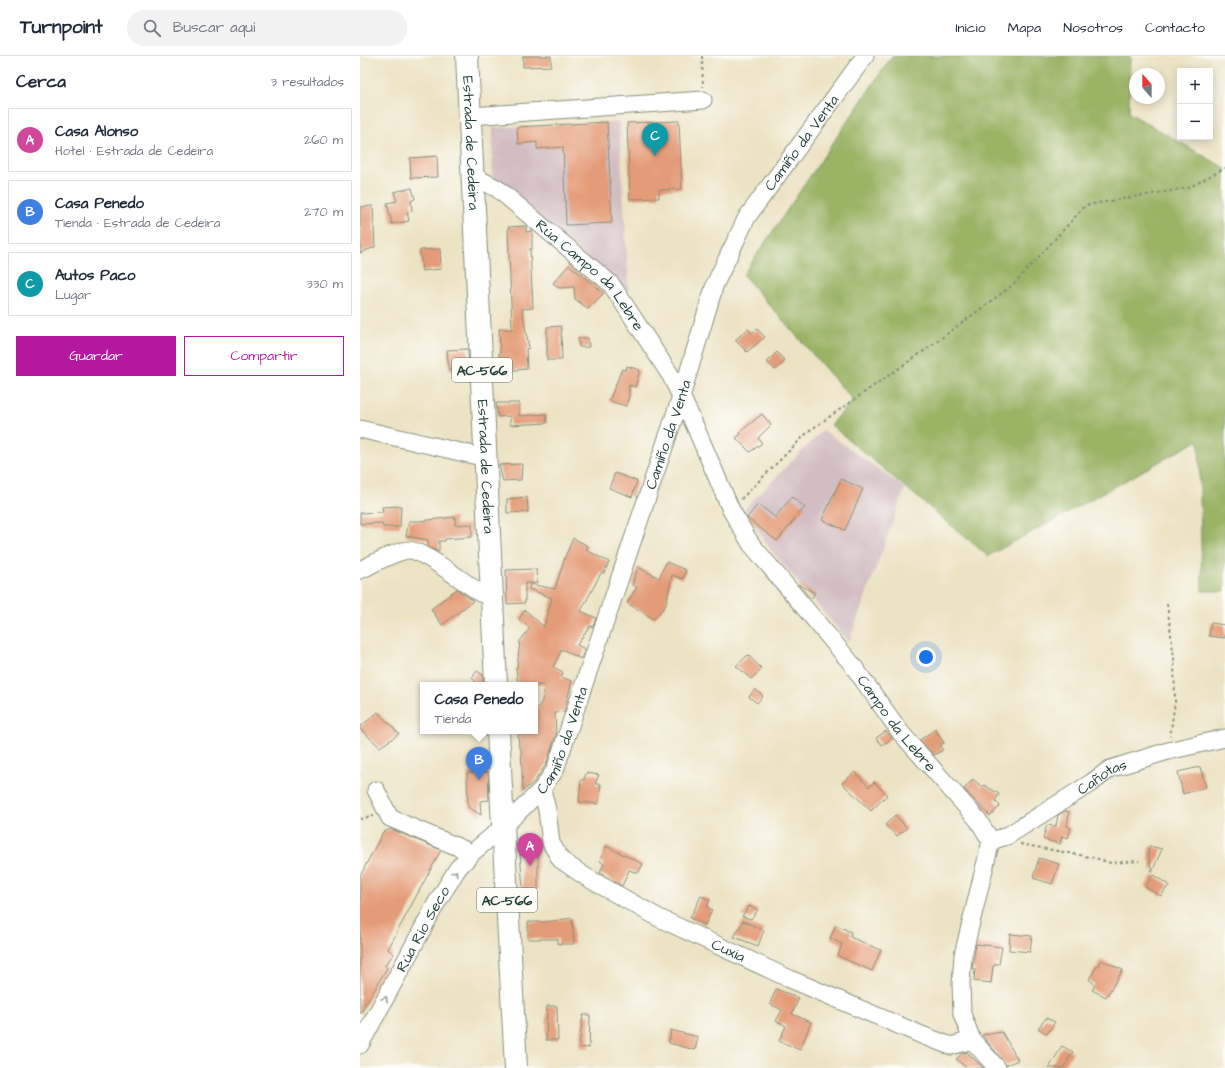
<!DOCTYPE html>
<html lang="es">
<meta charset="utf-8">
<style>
body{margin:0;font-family:"Architects Daughter",sans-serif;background:#f2f2f3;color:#1f2937}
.controls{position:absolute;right:12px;top:12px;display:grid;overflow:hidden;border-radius:0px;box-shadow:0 2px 10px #0003}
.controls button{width:36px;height:36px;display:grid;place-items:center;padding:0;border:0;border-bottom:1px solid #e0e1e3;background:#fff;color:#1f2937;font:20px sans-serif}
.compass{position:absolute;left:769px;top:12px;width:36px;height:36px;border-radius:50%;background:#fff;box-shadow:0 2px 10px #0003;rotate:339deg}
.you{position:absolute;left:566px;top:601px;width:14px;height:14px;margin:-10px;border:3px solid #fff;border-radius:50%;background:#1a73e8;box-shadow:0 0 0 6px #1a73e833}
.badge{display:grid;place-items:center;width:26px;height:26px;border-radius:50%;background:#b5179e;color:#fff;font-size:13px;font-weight:700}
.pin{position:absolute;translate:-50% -33px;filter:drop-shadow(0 1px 2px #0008)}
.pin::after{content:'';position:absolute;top:21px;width:14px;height:12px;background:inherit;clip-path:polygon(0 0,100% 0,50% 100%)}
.popup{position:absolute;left:60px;top:626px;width:118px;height:52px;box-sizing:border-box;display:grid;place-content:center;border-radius:0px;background:#fff;filter:drop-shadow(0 1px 3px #0005);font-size:13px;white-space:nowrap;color:#747a83}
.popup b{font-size:15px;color:#1f2937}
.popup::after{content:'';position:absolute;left:50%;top:100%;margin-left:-8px;border:8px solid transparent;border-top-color:#fff}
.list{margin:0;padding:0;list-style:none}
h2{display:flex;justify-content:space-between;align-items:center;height:52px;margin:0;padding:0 16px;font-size:17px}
h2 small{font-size:13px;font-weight:400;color:#747a83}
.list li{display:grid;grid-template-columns:26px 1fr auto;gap:12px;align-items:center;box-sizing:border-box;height:64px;margin:0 8px 8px;padding:0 8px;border:1px solid #e0e1e3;border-radius:0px}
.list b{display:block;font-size:15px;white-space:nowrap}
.list p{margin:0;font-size:13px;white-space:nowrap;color:#747a83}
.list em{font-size:13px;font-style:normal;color:#747a83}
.actions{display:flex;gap:8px;padding:12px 16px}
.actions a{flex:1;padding:9px 0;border:1px solid #b5179e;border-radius:0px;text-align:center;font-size:14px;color:#b5179e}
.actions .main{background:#b5179e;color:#fff}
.icon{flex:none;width:22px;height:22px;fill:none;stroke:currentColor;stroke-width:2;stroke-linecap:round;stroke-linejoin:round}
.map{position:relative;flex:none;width:865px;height:1012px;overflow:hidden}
header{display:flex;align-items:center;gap:24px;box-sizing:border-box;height:56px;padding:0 20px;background:#fff;border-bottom:1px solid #e0e1e3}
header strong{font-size:19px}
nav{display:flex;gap:22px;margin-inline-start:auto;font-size:14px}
.search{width:280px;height:36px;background:#f2f2f3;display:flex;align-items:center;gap:10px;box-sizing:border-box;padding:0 14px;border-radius:22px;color:#747a83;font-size:15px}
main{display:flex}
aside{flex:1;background:#fff}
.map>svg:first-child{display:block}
.industrial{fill:#d2bec2}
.forest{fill:#9ab365;stroke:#5c784c}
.building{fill:#e49b77}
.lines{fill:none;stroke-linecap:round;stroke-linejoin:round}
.minor-casing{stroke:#86907c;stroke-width:19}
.major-casing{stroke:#86907c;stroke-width:24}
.path{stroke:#86907c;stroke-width:2;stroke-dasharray:3 3;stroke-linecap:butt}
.minor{stroke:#fff;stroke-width:17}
.major{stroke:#fff;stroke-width:22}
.oneway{stroke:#8f9e9a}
.labels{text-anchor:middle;stroke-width:4;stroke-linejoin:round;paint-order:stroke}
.shield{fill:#fdfcf7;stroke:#62766e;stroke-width:1}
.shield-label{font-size:14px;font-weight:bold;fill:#1f3d34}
.street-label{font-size:15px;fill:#1f3d34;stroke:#fdfcf7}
</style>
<header>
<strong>Turnpoint</strong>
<div class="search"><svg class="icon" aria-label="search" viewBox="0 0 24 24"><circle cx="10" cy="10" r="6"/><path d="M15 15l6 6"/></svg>Buscar aquí</div>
<nav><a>Inicio</a><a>Mapa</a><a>Nosotros</a><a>Contacto</a></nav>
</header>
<main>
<aside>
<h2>Cerca<small>3 resultados</small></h2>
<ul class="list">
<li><span class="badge" style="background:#d1479c">A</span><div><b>Casa Alonso</b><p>Hotel · Estrada de Cedeira</p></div><em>260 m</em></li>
<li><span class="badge" style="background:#3f7fe0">B</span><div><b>Casa Penedo</b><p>Tienda · Estrada de Cedeira</p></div><em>270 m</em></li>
<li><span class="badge" style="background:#0f9aa8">C</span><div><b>Autos Paco</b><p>Lugar</p></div><em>330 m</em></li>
</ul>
<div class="actions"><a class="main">Guardar</a><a>Compartir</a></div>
</aside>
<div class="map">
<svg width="865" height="1012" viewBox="0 0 865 1012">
<rect width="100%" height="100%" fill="#fdfcf7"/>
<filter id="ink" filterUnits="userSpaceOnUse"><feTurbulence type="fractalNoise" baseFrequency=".025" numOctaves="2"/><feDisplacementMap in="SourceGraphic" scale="8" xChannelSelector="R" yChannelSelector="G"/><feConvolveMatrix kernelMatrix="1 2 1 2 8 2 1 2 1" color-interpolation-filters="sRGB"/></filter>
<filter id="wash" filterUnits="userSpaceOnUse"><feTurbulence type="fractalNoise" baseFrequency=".012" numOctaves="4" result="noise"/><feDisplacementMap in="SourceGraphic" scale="16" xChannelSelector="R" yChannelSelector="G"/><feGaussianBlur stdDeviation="0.9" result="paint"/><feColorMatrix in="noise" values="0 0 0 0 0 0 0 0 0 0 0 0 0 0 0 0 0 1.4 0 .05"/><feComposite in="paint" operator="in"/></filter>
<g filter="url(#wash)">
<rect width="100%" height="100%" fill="#ece3c4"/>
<g class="industrial">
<path d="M259,66L269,234L260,230L132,121L133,72Z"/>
<path d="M463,374L545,432L489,586L410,493L384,453Z"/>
</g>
<path class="forest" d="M532,0H770L769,57L865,112V535H842L839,384L628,500L471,369L493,344L383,219Z"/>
<g id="blocks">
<g class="building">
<path d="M163,0H191V10L163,11Z"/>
<path d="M319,65L322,133L299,134V142L270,143L267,67Z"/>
<path d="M247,66L252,167L206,169L203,91L177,93V86L158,88L157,71Z"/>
<path d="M77,100L78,121L51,122L50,102Z"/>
<path d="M52,132L55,143L51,145L52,155L47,156L49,165L32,168L27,147L37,145L34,136Z"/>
<path d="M13,150L15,191L0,197V151Z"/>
<path d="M166,170V176L172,175V193H170L173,252L162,253L169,292L166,293L167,313L144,315V306H139V297H140L139,273H152L148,171Z"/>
<path d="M80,193L81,213L62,215L60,194Z"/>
<path d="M209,209L244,237L228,253L215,243L214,231L199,232L193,227Z"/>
<path d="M201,270L202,304H187V271Z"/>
<path d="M388,273L392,277L397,273L405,281L387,296L375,284Z"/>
<path d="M218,282H228L229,291H219Z"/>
<path d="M108,293L109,314L89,315L87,294Z"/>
<path d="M417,296L425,305L415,314L407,306Z"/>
<path d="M267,310L280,314L275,331L269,329V340L266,350L249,345L262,313L266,314Z"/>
<path d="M136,347H159V360L186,358L187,367L150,369V360L138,361Z"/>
<path d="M402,358L411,369L398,382L402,387L390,396L376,382L381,378L380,376Z"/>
<path d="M162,408L161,424L143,425L139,409Z"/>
<path d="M255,417L277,425L272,441L249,432Z"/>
<path d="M481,423L503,433L485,474L462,464Z"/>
<path d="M167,441L168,456L147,457V443Z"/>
<path d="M432,441L445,451L417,485L387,462L398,448L415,461Z"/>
<path d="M41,450L40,471H23L22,467L0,468V457L23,456L22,451Z"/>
<path d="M95,461V469L112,468V481L85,483V485H79V496L68,491V484L46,480L49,465H60Z"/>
<path d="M213,482L228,490L226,494L249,506L244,517H241L221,555L236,562L233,571L230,570L217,589L225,593L221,603L202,593L193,611L203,616L201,621L212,625L205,652L204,656L195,657L196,679L186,709L174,726L163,735L161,692H159L158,675H175V652H178L182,645L184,629H158L156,612H157L160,585L170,572L159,563L165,554L184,571L192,542L169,533L170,528L195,533L205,501Z"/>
<path d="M306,506L326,514L323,523L312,519L306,549L294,563L267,547L277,531L272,529L278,511L299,522Z"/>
<path d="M176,513L177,527H165V547L147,548L146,514Z"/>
<path d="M438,528L455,537L451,543Z"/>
<path d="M97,533L113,545L82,569L71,553Z"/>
<path d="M851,567L865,569V582L849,580Z"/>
<path d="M388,599L402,613L391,623L376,610Z"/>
<path d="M117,615L123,619V626L122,629H119L112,622Z"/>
<path d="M395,633L403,640L397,647L389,641Z"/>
<path d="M18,656L28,667H29L39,678L20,691L0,673V671Z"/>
<path d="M575,673L584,687L580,690L583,694L574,699L560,684Z"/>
<path d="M526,675L532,682L522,689L516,682Z"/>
<path d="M840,711L846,731L823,738L818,716Z"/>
<path d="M128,716L129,744L120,745L121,759L108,751L107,717Z"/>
<path d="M495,716L509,731L514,726L527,739L511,755L482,727Z"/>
<path d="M226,717L239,719L235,728H241L238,748L219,746L221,724H224Z"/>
<path d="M613,723L622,731L624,729L639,738L635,745L640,750L630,760L604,733Z"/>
<path d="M705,755L709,756L707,770L711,772L708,782L702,780L700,788L683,783L687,769L696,770L698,759Z"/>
<path d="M535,759L547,772L537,780L525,769Z"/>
<path d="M31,773L81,794L28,893L34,898L25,909L27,912L0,958V820L23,776Z"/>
<path d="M178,785V834L163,833L159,786Z"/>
<path d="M246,790L283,808L278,817L269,814L262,830L240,817L244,808L240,805Z"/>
<path d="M789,790L802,793L792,816L788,798Z"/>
<path d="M679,802L699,808L692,828L673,822Z"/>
<path d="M793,819L809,829L801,840L785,831Z"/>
<path d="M341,840L350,844L347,851L352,854L345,869L330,862Z"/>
<path d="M389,850L398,854L391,863L382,860Z"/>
<path d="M212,862L214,888H198V883H168V866H186Z"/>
<path d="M383,865L404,874L398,890L374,881Z"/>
<path d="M476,869L491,876L490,881L521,894L512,915L478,900L482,888L470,882Z"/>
<path d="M650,878L672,880L670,896L649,894Z"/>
<path d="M616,888L642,891L639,908H635V910H633L631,927L614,925L615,913H612Z"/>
<path d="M741,904L763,914L746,941L732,934L735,929L729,923Z"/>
<path d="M416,933L439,942L432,958L451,966L440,994L419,985L426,970L416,965L422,954L410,948Z"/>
<path d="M187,950H197L198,984H186Z"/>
<path d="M223,959H230L229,992L219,991Z"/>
<path d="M686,962L695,966L687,978L678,972Z"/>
<path d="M311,974L338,981L335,994L309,987Z"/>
<path d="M642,976L658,1004L646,1009L622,979Z"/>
<path d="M702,990L713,996L703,1012H689Z"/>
<path d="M607,996L622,1011L624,1012H607L596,1003L603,997Z"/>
</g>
</g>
</g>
<g filter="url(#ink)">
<use href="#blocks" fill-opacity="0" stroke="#86907c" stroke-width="1"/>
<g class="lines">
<defs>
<g id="minor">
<path d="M110,60L343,44"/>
<path id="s1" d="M113,120L138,133L251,228L311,320L331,361L371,454L391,488L491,607L541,677L618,764L631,785L603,899L601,927L602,958L612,984L637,1012"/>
<path d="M0,373L126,402"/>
<path d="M0,514C11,509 38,494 49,494C62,494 107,528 120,537L131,540"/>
<path id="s2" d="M182,733L187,754L191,787L201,804L226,821L299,862L430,923L564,980L591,990L612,984"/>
<path d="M16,734L30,762L112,797"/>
<path id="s3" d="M631,785L647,780L731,727L750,713L808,695L865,682"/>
<path id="s4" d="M0,989L77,846L98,812L112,797L143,771L182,733L195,714L321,341L355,228L387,161L505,0"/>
</g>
<g id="major">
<path id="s5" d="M107,0L136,629"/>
<path d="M138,675L156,1012"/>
</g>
</defs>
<use href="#minor" class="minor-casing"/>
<use href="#major" class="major-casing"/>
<g class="path">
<path d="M342,0L343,31"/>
<path d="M381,443L449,375L568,292L653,229L726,149L828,132L865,112"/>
<path d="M807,548L814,602L815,646L810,680"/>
<path d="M0,763L14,760"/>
<path d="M660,788L735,802L751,807L779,805"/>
</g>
<use href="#minor" class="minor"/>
<use href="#major" class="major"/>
</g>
<defs><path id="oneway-chevron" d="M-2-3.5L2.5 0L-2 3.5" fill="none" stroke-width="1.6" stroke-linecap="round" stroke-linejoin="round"/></defs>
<g class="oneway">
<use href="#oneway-chevron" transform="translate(95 817) rotate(-57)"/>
<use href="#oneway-chevron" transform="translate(25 943) rotate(-62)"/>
</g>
</g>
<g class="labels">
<g class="shield">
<rect x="92" y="302" width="60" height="24" rx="3"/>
<rect x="117" y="832" width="60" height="24" rx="3"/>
</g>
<g class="shield-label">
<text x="122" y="319">AC-566</text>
<text x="147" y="849">AC-566</text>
</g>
<g class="street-label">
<text dy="5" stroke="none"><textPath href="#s5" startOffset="87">Estrada de Cedeira</textPath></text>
<text dy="5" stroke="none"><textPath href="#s4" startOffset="1019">Camiño da Venta</textPath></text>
<text dy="5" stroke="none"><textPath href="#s1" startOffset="155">Rúa Campo da Lebre</textPath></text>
<text dy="5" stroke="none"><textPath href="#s4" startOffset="695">Camiño da Venta</textPath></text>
<text dy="5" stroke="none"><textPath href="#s5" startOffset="411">Estrada de Cedeira</textPath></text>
<text dy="5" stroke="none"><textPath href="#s1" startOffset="703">Campo da Lebre</textPath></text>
<text dy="5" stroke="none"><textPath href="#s4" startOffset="371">Camiño da Venta</textPath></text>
<text dy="5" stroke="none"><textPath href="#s3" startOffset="129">Cañotas</textPath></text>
<text dy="5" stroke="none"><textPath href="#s4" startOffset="132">Rúa Río Seco</textPath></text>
<text dy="5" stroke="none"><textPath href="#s2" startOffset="265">Cuxia</textPath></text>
</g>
</g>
</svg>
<div class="controls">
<button>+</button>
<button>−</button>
</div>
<svg class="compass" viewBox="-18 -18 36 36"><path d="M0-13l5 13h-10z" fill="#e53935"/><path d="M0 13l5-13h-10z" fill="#747a83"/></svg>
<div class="you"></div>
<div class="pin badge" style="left:170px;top:810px;background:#d1479c">A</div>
<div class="pin badge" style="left:119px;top:724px;background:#3f7fe0">B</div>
<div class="popup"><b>Casa Penedo</b>Tienda</div>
<div class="pin badge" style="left:295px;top:100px;background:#0f9aa8">C</div>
</div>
</main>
